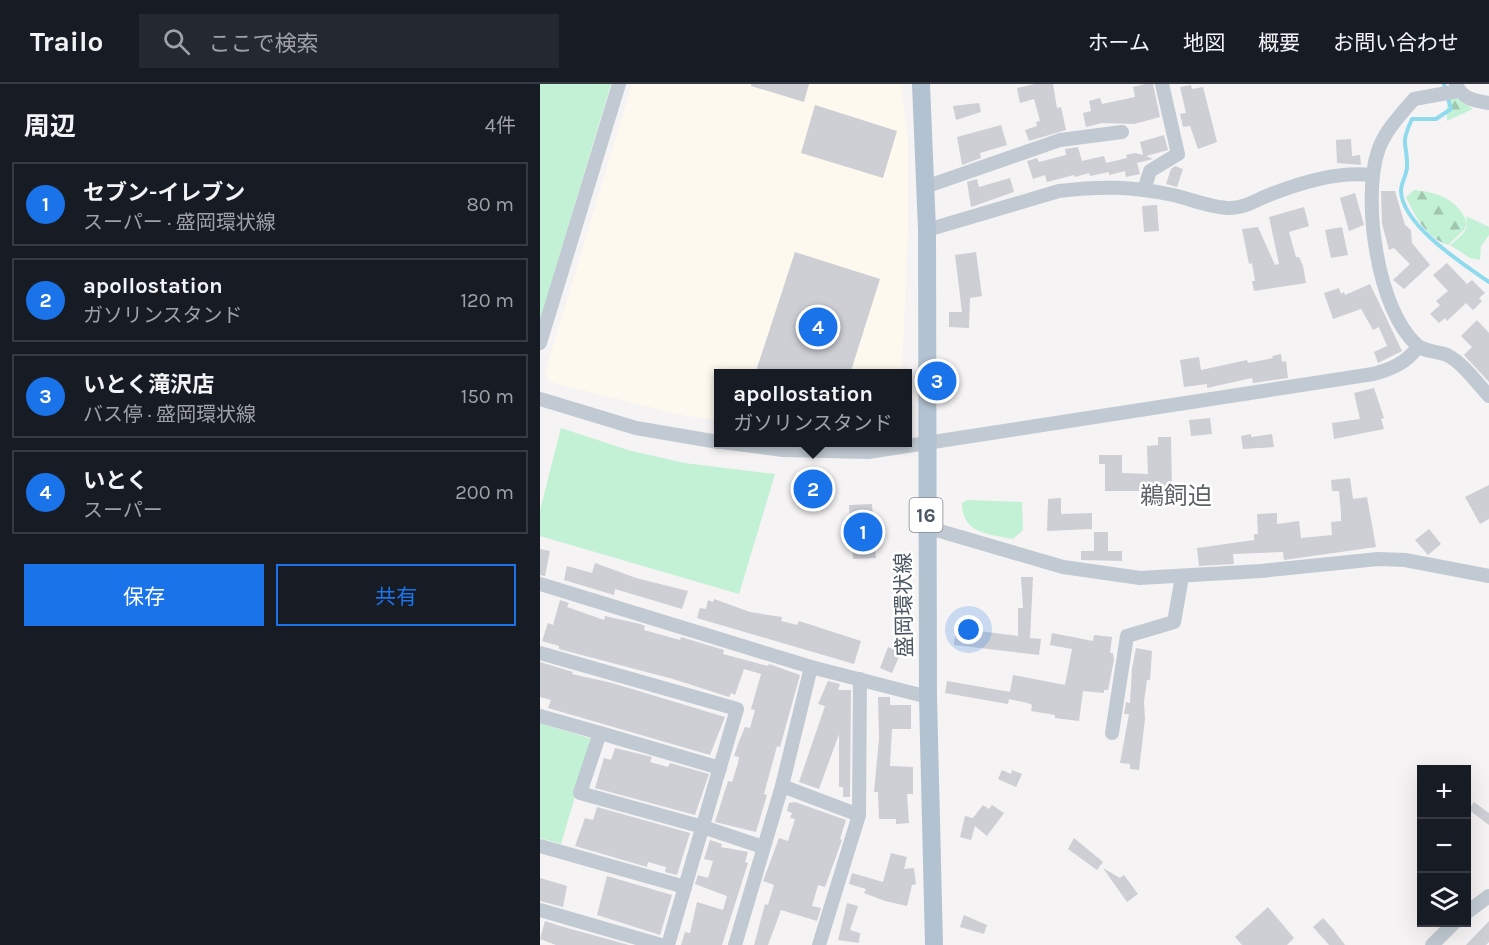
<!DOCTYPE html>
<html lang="ja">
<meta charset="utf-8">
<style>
body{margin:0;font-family:Karla,"Noto Sans JP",sans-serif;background:#242831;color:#f1f3f6}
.controls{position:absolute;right:18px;bottom:18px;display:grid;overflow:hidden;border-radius:0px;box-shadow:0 6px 24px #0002}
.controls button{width:54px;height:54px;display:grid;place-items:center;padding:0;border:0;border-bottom:2px solid #363941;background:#171b24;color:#f1f3f6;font:30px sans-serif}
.you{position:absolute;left:429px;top:546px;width:21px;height:21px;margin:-15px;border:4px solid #fff;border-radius:50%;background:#1a73e8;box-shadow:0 0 0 9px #1a73e833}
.badge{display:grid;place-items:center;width:39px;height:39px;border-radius:50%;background:#1a73e8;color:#fff;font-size:20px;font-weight:700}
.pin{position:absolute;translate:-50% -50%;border:3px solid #fff;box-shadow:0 2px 6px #0006}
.popup{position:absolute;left:174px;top:285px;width:198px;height:78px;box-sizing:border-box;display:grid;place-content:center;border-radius:0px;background:#171b24;filter:drop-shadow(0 2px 4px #0005);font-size:20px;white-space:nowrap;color:#9ea1a6}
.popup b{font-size:22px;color:#f1f3f6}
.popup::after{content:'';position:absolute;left:50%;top:100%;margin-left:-12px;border:12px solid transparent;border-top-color:#171b24}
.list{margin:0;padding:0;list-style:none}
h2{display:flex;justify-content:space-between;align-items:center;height:78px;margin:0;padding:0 24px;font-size:26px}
h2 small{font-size:20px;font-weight:400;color:#9ea1a6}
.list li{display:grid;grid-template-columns:39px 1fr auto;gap:18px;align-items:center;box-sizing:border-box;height:84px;margin:0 12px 12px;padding:0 12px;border:2px solid #363941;border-radius:0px}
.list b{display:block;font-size:22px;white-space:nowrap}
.list p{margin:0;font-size:20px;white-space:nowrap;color:#9ea1a6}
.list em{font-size:20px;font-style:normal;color:#9ea1a6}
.actions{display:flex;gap:12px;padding:18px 24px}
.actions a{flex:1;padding:14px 0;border:2px solid #1a73e8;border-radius:0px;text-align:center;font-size:21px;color:#1a73e8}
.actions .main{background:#1a73e8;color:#fff}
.icon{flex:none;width:33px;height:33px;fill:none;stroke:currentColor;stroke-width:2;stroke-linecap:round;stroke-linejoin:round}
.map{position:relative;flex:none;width:949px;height:861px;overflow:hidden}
header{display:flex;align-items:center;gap:36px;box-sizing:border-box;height:84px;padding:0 30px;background:#171b24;border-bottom:2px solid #363941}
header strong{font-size:28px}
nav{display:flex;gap:33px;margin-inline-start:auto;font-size:21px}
.search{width:420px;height:54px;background:#242831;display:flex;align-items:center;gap:15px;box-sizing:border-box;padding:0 21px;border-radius:0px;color:#9ea1a6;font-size:22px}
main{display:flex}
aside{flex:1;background:#171b24}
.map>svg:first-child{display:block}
.commercial{fill:#fdf9ef}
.green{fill:#c3f1d5}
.forest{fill:url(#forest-firs)}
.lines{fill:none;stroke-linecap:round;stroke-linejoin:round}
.stream{stroke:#90daee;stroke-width:4}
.building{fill:#cdcfd5}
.minor{stroke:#c1cad2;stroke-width:14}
.major{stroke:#b3c2d1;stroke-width:18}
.labels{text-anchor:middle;stroke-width:5;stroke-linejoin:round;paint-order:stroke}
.shield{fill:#fff;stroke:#808990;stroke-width:1.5}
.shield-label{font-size:20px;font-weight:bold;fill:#4a5661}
.street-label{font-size:21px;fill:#4a5661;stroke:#fff}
.quarter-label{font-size:24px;fill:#5f6368;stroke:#fff}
</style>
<header>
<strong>Trailo</strong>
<div class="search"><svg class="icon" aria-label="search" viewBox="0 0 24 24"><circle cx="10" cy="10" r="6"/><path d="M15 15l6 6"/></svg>ここで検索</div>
<nav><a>ホーム</a><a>地図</a><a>概要</a><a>お問い合わせ</a></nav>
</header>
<main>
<aside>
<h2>周辺<small>4件</small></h2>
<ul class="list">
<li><span class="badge">1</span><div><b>セブン-イレブン</b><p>スーパー · 盛岡環状線</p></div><em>80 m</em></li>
<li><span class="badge">2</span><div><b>apollostation</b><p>ガソリンスタンド</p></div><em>120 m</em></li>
<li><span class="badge">3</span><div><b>いとく滝沢店</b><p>バス停 · 盛岡環状線</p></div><em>150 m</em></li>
<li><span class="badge">4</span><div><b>いとく</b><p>スーパー</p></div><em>200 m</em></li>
</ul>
<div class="actions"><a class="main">保存</a><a>共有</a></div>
</aside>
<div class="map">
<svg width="949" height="861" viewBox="0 0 949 861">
<defs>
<pattern id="forest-firs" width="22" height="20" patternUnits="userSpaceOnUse" patternTransform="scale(1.5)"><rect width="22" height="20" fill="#c3f1d5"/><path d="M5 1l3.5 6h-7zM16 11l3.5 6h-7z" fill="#a0c6b0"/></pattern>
</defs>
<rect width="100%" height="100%" fill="#f5f3f3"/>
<path class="commercial" d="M92,0H361L368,57V144L362,289L178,290V336L146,332L10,298L5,289Z"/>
<g class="green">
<path d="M0,0H71L0,236Z"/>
<path d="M926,132L949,143V151L941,162L940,176L930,174L910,161C921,152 930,147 926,132Z"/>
<path d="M21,344L88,366L144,379L235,390L199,510L0,452V426Z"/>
<path d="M427,416L482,418L483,446L473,455C449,450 422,450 422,419Z"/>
<path d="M0,639L52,655L21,760L0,754Z"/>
</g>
<g class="forest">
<path d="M913,12L933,25L907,37V22Z"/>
<path d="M874,106C897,108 918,115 927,139L924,146L908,161C887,154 875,133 866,113Z"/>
</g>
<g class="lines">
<path class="stream" d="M904,0L911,25L896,35H872C859,63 868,58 867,84C866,92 861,99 861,107C862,141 923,180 949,198"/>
</g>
<g class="building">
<path d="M211,0H269L264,18L211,2Z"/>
<path d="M495,0H513L517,24L521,23L526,46L489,57L485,46L497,42L496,38L500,37L494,15L480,19L477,4Z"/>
<path d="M605,0H613L620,33L594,40L562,39L546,43L543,29L551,27L549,17L560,14L562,20L595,13L593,3Z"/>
<path d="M651,1L652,5L663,3L677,58L658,65L650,42L643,43L640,30L646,29L640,3Z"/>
<path d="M439,19L441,28L416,36L413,22Z"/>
<path d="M275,21L357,47L343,94L261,69Z"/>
<path d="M461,41L467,61L440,69L441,74L422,81L417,53Z"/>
<path d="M624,51L628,66L606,72L613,75L597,79L600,90L586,93L585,87L569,91V88L550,92L549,89L535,93L534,91L507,98L505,91L493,95L487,77L497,74L499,78L526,71L525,65L538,63L542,77L564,72L566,79L587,74L586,71L595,69L603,71L600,58Z"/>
<path d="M811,55L812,72L820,71L821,81L797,79L796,56Z"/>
<path d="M635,82L643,85L637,103L626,100L631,85Z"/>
<path d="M470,94L474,108L431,123L427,98L437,95L439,103Z"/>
<path d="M841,107H855L865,141L871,146L872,159L890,181L864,205L853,196L870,180L854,164L849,166L842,140Z"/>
<path d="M815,109L824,141L809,147L800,114Z"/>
<path d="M617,121L619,147L604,148L602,122Z"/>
<path d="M764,123L769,142L749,148L756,173H759L763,182L766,199L714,207L712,197H715L712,179L709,180L702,145L718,143L735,181L739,180L729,133Z"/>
<path d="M802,143L808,171L791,174L785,146Z"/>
<path d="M255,168L340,195L310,290H215Z"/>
<path d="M436,168L442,212L430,214L429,244L409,243V228H422L415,171Z"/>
<path d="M907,179L927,200L932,196L945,209L939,214L942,217L933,226L926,219L907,237L905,234L899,239L890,230L900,221L896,217L908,207L893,191Z"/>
<path d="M830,200L862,267L838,279L834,268L847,262L839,243L833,246L821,225L793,235L784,209L799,204L801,210L804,208L805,211Z"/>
<path d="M937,236L949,249V298L924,271L932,263L921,252Z"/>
<path d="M741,270L742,278L746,277L748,294L713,299L712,294L667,304V300L644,303L640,276L659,273L661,286L707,276L708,279L733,274L732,272Z"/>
<path d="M834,304L844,334L841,335L844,345L794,355L792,339L820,335L814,309Z"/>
<path d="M670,334L672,350L651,352L649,336Z"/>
<path d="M711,350V353L732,350L734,363L703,365L701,352Z"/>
<path d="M618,353H631L632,407H565V380H559V371H582V389L608,390L607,362L618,361Z"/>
<path d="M281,392V426H265V393Z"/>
<path d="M810,394L813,415L827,413L836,463L744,476L743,468L693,470L694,480L659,482L657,464L714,456V450H718L717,430L737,429V440L759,437L761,454L792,451L791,438L801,437V429L799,407H792L791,396Z"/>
<path d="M949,401V435L940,440L925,413Z"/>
<path d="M521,414V430L552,429V445L507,447L508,415Z"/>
<path d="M332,420L336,474L313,475L309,421Z"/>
<path d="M889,445L901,460L888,471L875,456Z"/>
<path d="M554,448H568V467H582V477L541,476V467H554Z"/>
<path d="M0,465L10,467L5,492L0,491Z"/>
<path d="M55,479L96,494L148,507L142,525L75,505L74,511L24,496L27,482L52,489Z"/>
<path d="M481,493H493L490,554L501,555L499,571L414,561L416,544L478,552V524H483Z"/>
<path d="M174,515L210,528L242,533L241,537L257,541L259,537L321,557L314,580L157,534L160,524L166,525L168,516L173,518Z"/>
<path d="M20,516L29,519L27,523L64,536L65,532L100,540L105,542L104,546L140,556L141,553L184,566L183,570L228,582L229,580L260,591L240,663L237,662L224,710L227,711L216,748L175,738L188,697L192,698L198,679L199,673L194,672L198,660L205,643L210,644L215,626L211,625L221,590L204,585L195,611L191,609L189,613L133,595L19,565V562L2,557L8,539L13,541Z"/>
<path d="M512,549L553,557L554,551L572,553L570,569H573L574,576L568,606H564V609L543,607L539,637L515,634V631L491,627L492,621L488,619L469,615L468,620L405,609L407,597L470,608L473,591L525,601L532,565L510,561Z"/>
<path d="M348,563L361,568L352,589L340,584Z"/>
<path d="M596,564L612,567L610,596H607L604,618L605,635L599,686L590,685V680L580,679L589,630H584L586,618L590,619L592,584Z"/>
<path d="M0,578L33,588L32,590L72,599L185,633L170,671L8,624L11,616L0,613Z"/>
<path d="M288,597L300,600L298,606H311L310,713H303V703H299V650L279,705L259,698L285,622L278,620Z"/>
<path d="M338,613H350V621H371V645H352L350,682L373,683V710H367L369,739L356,740V735H339L338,708H334L339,655Z"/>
<path d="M75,664L112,673L110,678L128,683L130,679L169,690L155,731L55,704L64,674L71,676Z"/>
<path d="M462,686L471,690L472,686L482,690L476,703L458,695Z"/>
<path d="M255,718L306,736L300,755L302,756L285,803L278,801L272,822L281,824L277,837L241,826L228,861H214L225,820L228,821L234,801L223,797L239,754L248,757L255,735L250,734L252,729L247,727L249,719Z"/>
<path d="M934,718L949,729V741L928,725Z"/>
<path d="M443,721L449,725L452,721L464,729L447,752L435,742L431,756L420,753L425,732L433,734Z"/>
<path d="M57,723L150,749L137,791L125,788L126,783L108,778L107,783L35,762L45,734L53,736Z"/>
<path d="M534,754L563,778L557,786L528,765Z"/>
<path d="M170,756L182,760L181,763L208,768L205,778L208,779L182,861H141L145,848L150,849L157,818L183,826L187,812L155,800L158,791L168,794L173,777L164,775Z"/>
<path d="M351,769L367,773L364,785L374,784L376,800L372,801L367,822L345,817L324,809L326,805L309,800L312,789L343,798Z"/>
<path d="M563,784L580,794L584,791L598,810L587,818Z"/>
<path d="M67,792L132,811L120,851L57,831Z"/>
<path d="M0,794L27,802L23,823L0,817Z"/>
<path d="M307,819L318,822L310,846L320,849L319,859L298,856Z"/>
<path d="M728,823L754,854L747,861H702L695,853Z"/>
<path d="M424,831L447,841L444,850L420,843Z"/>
<path d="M783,834L793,845L805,861H789L773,843Z"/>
<path d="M5,837L20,842L89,861H16L0,855Z"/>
<path d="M949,837V858L946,861H926Z"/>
</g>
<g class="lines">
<g class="minor">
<path d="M916,0C922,15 935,17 949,19"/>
<path d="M918,7L874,15C861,30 844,48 838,67C822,115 837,226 877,261C884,268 898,267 907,271C923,279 937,299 949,312"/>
<path d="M385,103L520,56L582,48"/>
<path d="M604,106L610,87L638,70L622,0"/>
<path d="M387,146L519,107C560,102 592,102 633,111C651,115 672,124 690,124C705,124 716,116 729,111C759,99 799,87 831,91"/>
<path d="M0,259L79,0"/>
<path d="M0,315L96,344L178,358"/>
<path d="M182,358L243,366L328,368L833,290C852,285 866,279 878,263"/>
<path d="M386,443L523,483L600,494L721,487L838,475L865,476L949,492"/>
<path d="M0,500L271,583L388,613"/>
<path d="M0,569L197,625L128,861"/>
<path d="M0,632L60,649L40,709L163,743L223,763"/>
<path d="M60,649L180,684"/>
<path d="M572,649L587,552L634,538L642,493"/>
<path d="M242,702L319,731"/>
<path d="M0,762L145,803"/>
<path d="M0,826L121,861"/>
<path d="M926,829L949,812"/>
<path d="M195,861L242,702L271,583"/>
<path d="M279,861L319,731L320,595"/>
<path d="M892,861L915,838"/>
</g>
<path class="major" d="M381,0L387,146L388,613L394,861"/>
</g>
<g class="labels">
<rect class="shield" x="369.5" y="414" width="33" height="34" rx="4.5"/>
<g class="shield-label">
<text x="386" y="438">16</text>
</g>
<g class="street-label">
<text transform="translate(364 521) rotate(-91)" y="7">盛岡環状線</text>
</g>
<g class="quarter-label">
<text x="636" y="420">鵜飼迫</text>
</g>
</g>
</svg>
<div class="controls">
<button>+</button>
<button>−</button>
<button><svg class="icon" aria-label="layers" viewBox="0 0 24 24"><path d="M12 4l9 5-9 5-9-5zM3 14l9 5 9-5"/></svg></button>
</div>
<div class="you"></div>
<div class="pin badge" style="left:323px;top:448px">1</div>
<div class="pin badge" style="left:273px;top:405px">2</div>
<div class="popup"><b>apollostation</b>ガソリンスタンド</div>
<div class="pin badge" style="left:397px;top:297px">3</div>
<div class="pin badge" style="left:278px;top:243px">4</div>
</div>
</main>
